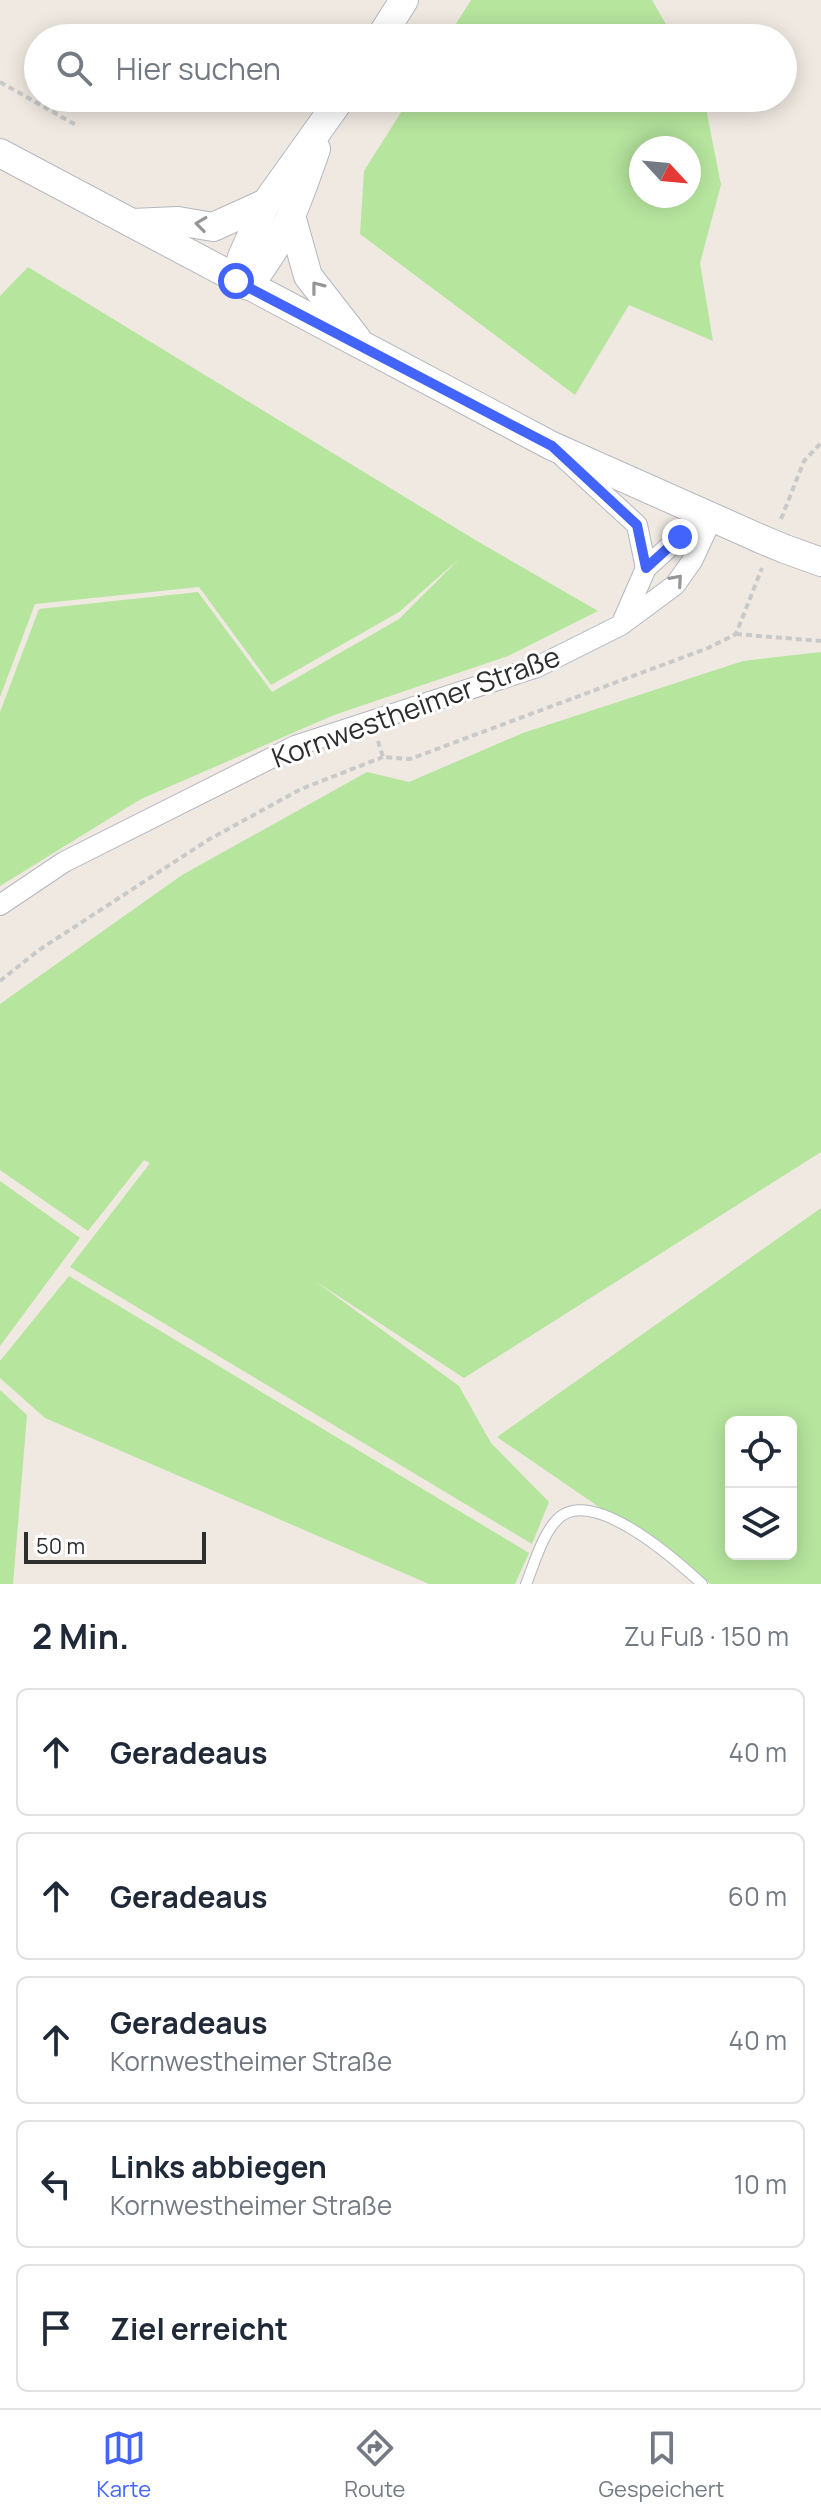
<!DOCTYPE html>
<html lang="de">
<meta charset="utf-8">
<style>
body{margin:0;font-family:Manrope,sans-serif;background:#f2f2f3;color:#1f2937}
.controls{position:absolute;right:24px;bottom:24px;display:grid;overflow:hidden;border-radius:12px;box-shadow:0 4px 20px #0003}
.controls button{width:72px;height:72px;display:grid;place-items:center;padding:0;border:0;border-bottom:2px solid #e0e1e3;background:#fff;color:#1f2937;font:40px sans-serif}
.compass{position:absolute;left:629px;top:136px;width:72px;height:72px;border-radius:50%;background:#fff;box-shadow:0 4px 20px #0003;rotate:116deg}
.scale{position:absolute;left:24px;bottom:20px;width:182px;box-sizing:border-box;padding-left:8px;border:4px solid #2e2e2e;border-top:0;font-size:22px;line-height:28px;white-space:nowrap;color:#2e2e2e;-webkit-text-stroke:6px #fff;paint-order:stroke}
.stop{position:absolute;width:24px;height:24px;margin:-18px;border:6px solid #4264fb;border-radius:50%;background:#fff}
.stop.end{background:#4264fb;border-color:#fff;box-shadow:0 2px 8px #0008}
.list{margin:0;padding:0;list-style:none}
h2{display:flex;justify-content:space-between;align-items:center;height:104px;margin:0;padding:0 32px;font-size:34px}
h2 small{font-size:26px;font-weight:400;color:#747a83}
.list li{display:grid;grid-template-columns:52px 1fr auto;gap:24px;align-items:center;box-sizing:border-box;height:128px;margin:0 16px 16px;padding:0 16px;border:2px solid #e0e1e3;border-radius:12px}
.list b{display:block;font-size:30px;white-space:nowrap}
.list p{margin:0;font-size:26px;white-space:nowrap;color:#747a83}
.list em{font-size:26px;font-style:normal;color:#747a83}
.icon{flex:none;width:44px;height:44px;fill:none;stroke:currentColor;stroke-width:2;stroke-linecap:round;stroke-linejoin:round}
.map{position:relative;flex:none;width:821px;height:1584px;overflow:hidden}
.search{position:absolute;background:#fff;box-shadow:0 4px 20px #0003;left:24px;right:24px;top:24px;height:88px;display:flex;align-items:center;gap:20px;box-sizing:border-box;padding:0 28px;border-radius:44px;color:#747a83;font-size:30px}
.sheet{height:824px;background:#fff}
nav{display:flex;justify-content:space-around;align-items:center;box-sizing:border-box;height:112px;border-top:2px solid #e0e1e3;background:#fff;font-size:22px;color:#747a83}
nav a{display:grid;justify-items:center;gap:4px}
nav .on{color:#4264fb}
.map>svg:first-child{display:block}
.green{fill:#b6e59e;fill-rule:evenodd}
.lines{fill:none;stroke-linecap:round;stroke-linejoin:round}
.lane-casing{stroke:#b4b7c1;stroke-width:12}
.street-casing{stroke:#b4b7c1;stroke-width:22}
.secondary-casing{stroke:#b4b7c1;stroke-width:30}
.path{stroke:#c9c9c9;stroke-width:4;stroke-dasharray:6 4;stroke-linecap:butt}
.lane{stroke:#fff;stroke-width:10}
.street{stroke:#fff;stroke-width:20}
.secondary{stroke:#fff;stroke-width:28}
.secondary-bridge-casing{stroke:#b4b7c1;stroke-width:30;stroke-linecap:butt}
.secondary-bridge{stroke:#fff;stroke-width:28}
.oneway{stroke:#969696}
.route{stroke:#4264fb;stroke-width:10}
.labels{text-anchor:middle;stroke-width:6;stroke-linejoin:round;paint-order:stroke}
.street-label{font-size:28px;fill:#2e2e2e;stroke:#fff}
</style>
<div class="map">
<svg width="821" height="1584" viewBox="0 0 821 1584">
<rect width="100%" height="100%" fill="#efe9e1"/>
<g class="green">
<path d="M471,0H652L674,38H447Z"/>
<path d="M410,98H704L721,185L700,263L713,341L629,305L575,395L360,234L364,171ZM641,148H689V196H641Z"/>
<path d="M28,267L477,541L598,611L508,656L334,715L141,799L0,886V712L39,609L198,592L272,692L399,619L460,558L399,612L271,685L199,587L35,604L0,697V296Z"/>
<path d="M821,652V1152L464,1378L315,1281L459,1386L491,1443L549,1502L532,1544L70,1267L150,1163L144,1160L88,1231L0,1170V1004L182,875L367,772L409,782L523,733L743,661Z"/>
<path d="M0,1181L80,1238L0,1346Z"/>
<path d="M821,1208V1584H711L497,1437ZM731,1422H791V1554H731Z"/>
<path d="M69,1276L529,1553L515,1584H429L45,1418L0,1378V1361Z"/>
<path d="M0,1390L27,1415L13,1584H0Z"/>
</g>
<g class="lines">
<defs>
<path id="lane" d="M526,1584C534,1565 541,1538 555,1522C588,1481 676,1560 702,1584"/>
<g id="street">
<path d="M563,457L637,525L646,568"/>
<path d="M622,623L646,568L680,537L712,518"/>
<path d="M0,905L64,862L295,746L537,667L621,625L675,585L692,561L712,518"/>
</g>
<g id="secondary">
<path d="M380,38L404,0"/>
<path d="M0,153L552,446L761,539"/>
<path d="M292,219L308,276L357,339"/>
<path d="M132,223L178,221L213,227L266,203"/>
<path d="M236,281L242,257L266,203L341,98"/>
<path d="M248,286C286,238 296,206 316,149"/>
<path d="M785,549L821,562"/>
</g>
</defs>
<use href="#lane" class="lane-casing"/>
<use href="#street" class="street-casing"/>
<use href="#secondary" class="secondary-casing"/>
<g class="path">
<path d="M0,82L76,125"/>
<path d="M781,519L804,461L821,443"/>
<path d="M736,634L821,641"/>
<path d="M378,741L383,757L410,759L708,648L736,634L762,568"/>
<path d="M0,981L39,950L208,840L301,789L383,757"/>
</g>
<use href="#lane" class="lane"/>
<use href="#street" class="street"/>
<use href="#secondary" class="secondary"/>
<defs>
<path id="secondary-bridge" d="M761,539L785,549"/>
</defs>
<use href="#secondary-bridge" class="secondary-bridge-casing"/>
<use href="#secondary-bridge" class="secondary-bridge"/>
</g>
<defs><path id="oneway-chevron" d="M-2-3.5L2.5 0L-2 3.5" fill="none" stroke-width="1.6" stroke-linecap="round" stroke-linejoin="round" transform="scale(2)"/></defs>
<g class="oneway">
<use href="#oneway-chevron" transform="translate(201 224) rotate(-173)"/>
<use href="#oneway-chevron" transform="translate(317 287) rotate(-128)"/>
<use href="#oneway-chevron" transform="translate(677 580) rotate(-49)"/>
</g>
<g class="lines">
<path class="route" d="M236,281L552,446L637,525L646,568L680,537"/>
</g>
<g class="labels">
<g class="street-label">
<text transform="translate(416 707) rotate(-20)" y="10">Kornwestheimer Straße</text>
</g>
</g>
</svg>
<div class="controls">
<button><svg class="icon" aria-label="locate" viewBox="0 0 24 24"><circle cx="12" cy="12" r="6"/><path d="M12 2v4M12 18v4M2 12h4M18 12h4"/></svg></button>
<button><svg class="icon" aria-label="layers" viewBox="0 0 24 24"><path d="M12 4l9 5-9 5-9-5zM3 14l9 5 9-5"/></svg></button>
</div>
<svg class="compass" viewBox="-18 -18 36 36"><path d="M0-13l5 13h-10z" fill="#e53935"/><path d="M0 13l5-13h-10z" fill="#747a83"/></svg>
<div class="scale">50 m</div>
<div class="stop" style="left:236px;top:281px"></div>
<div class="stop end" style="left:680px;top:537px"></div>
<div class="search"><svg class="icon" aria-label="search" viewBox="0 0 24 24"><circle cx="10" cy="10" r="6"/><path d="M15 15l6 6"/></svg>Hier suchen</div>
</div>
<section class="sheet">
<h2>2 Min.<small>Zu Fuß · 150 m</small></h2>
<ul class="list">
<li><svg class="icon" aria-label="ahead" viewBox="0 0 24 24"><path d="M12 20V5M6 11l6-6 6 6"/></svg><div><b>Geradeaus</b></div><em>40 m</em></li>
<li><svg class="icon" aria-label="ahead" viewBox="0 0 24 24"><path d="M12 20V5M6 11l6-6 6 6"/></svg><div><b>Geradeaus</b></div><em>60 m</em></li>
<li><svg class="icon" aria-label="ahead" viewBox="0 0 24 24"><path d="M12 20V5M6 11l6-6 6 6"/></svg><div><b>Geradeaus</b><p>Kornwestheimer Straße</p></div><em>40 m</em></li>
<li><svg class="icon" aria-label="left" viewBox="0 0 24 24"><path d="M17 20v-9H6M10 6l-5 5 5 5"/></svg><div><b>Links abbiegen</b><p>Kornwestheimer Straße</p></div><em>10 m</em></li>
<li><svg class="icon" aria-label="arrive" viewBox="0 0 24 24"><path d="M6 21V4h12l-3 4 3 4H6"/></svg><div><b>Ziel erreicht</b></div></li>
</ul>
</section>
<nav>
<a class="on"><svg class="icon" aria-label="map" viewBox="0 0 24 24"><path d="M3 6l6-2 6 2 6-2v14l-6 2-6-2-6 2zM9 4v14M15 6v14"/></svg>Karte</a>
<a><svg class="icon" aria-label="directions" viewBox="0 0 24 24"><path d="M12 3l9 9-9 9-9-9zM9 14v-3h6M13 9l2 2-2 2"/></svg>Route</a>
<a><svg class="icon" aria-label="saved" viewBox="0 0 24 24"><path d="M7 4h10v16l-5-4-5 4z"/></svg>Gespeichert</a>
</nav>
